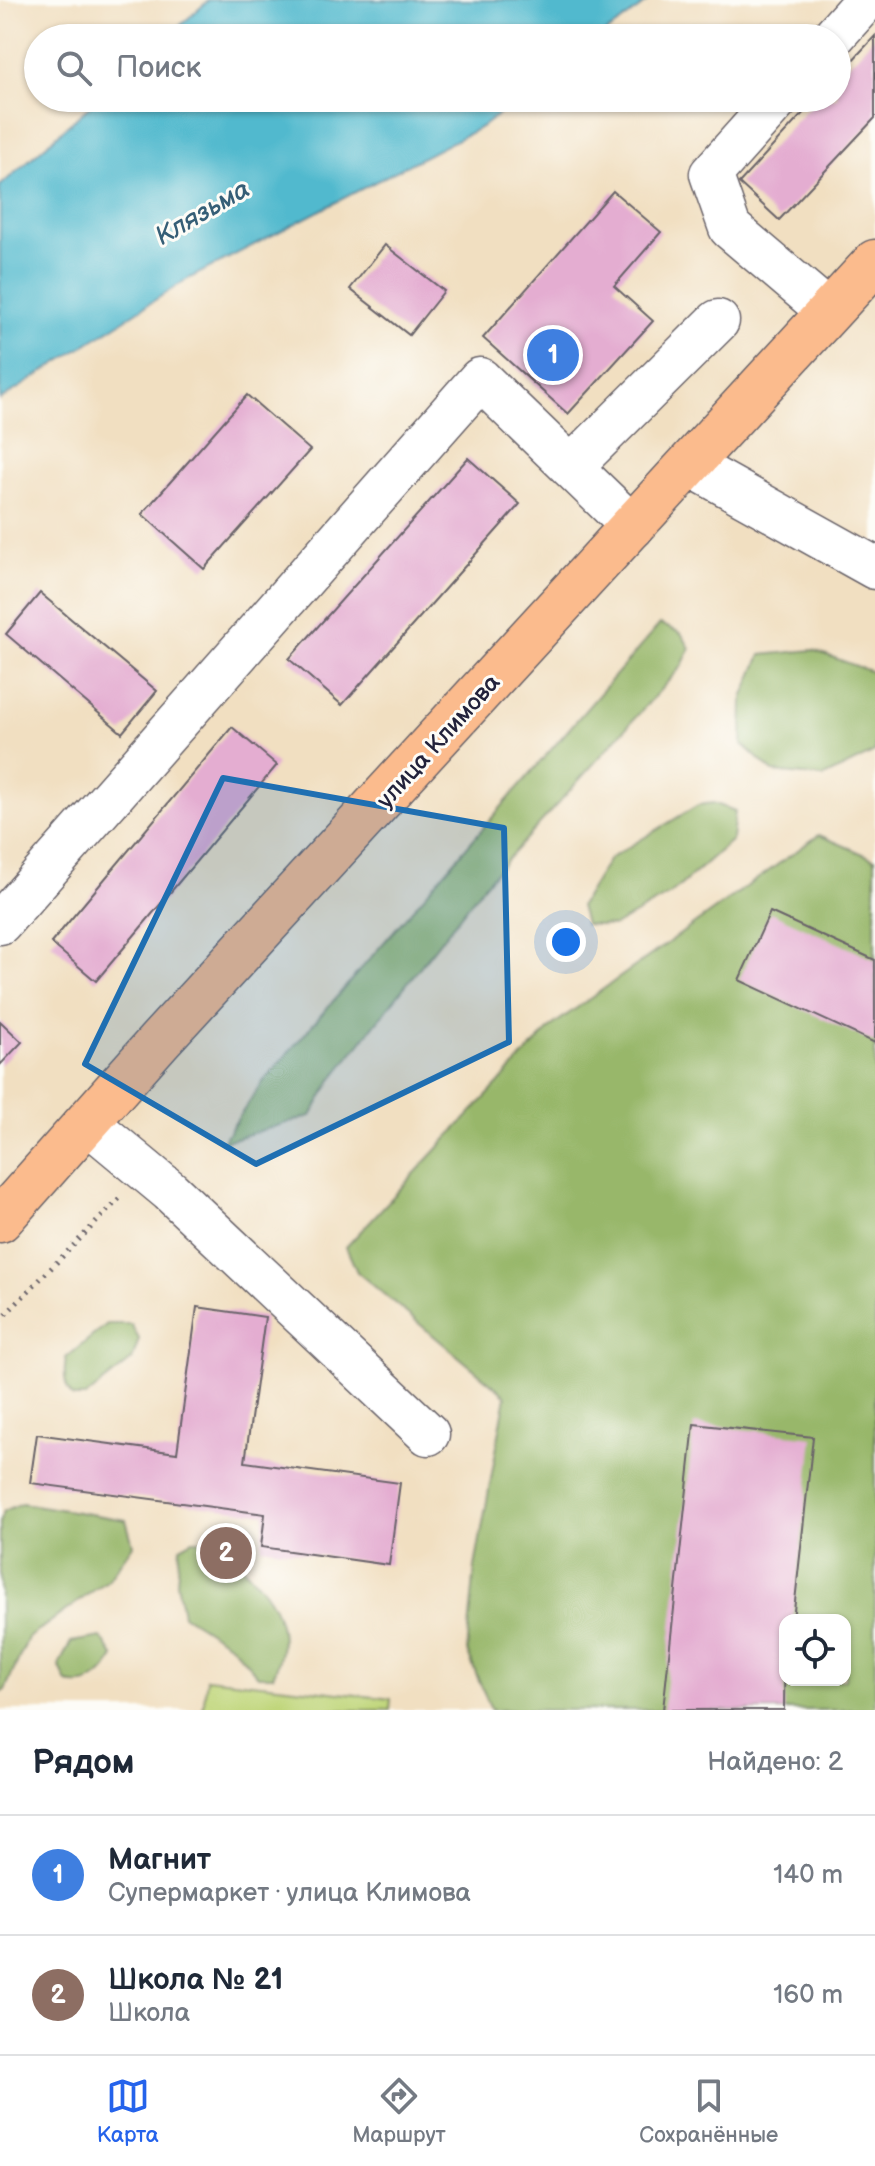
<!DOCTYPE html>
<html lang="ru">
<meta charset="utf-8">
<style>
body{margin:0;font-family:"Balsamiq Sans",sans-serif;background:#f2f2f3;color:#1f2937}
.controls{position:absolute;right:24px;bottom:24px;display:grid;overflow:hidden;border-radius:16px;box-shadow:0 2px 6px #0004}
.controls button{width:72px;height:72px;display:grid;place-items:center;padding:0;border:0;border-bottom:2px solid #e0e1e3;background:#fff;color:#1f2937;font:40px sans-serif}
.you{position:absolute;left:566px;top:942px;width:28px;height:28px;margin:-20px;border:6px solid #fff;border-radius:50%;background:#1a73e8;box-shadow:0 0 0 12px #1a73e833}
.badge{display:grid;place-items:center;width:52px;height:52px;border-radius:50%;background:#2563eb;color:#fff;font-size:26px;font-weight:700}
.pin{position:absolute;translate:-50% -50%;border:4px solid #fff;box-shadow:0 2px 8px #0006}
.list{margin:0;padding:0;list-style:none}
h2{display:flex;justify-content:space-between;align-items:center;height:104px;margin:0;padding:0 32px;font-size:34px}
h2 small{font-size:26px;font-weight:400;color:#747a83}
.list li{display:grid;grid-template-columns:52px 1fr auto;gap:24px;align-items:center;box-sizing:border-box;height:120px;padding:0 32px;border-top:2px solid #e0e1e3}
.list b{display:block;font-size:30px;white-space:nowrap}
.list p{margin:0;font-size:26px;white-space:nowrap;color:#747a83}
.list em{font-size:26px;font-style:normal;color:#747a83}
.icon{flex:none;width:44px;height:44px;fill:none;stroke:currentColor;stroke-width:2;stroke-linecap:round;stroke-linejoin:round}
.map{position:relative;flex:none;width:875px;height:1710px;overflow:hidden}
.search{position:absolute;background:#fff;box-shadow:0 2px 6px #0004;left:24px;right:24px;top:24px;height:88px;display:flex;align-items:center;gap:20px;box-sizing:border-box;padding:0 28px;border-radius:44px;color:#747a83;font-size:30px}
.sheet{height:344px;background:#fff}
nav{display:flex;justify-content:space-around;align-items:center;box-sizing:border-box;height:112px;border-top:2px solid #e0e1e3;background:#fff;font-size:22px;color:#747a83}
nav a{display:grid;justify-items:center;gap:4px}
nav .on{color:#2563eb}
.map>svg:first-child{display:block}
.green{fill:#c0d67a;stroke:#717c5a;stroke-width:2}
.forest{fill:#98b76a;stroke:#5d6c52;stroke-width:2;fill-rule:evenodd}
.water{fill:#51b9ce;stroke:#3a6e84;stroke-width:2}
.building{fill:#e4add1}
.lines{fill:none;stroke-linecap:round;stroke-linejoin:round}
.minor-casing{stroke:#6a646a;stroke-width:45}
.major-casing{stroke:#6a646a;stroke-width:47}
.path{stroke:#6a646a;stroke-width:5;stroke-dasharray:2 6;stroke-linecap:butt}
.minor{stroke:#fff;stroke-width:42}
.major{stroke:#fbbb8d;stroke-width:44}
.marked{fill:#1f6fb2;fill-opacity:0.2;stroke:#1f6fb2;stroke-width:6;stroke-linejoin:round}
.labels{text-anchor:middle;stroke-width:6;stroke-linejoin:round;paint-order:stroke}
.street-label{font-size:24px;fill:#22223b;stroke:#fdfcf7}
.water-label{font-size:26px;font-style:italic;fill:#355e76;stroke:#fdfcf7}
</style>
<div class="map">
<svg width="875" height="1710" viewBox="0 0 875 1710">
<rect width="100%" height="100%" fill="#fdfcf7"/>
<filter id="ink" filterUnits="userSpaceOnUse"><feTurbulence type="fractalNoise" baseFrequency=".0125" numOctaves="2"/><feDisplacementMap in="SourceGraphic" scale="16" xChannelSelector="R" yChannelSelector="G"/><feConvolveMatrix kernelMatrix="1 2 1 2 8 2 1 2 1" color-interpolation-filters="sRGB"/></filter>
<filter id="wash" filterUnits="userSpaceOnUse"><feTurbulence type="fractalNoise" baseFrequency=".006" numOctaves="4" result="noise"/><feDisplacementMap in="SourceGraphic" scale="32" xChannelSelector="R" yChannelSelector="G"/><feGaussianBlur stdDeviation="1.8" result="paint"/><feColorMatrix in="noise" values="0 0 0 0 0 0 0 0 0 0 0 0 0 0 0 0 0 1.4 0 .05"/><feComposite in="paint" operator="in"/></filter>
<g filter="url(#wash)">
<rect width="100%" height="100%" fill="#f1dfc1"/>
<path class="green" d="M207,1678L391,1699L390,1710H203Z"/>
<g class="forest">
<path d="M660,624L681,633L690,648L682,666L485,884L333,1078L311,1116L222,1142L262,1083Z"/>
<path d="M813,650L875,673V752L824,777L773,772L742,744L743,698L761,655Z"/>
<path d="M713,803L735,811L732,840L672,893L614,926L585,924L580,906L609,859L698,805Z"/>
<path d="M819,835L875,859V1710H491L467,1651L475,1567L506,1396L357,1272L346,1247L553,1025ZM785,1620H845V1680H785Z"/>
<path d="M107,1324H131L139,1339L132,1360L85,1397H73C63,1386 64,1372 66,1358Z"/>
<path d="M22,1503L126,1520L133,1545L108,1580L28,1638L5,1690L0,1693V1521L4,1511Z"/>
<path d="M193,1540H214C255,1579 302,1615 273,1676H258L232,1646L183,1615L177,1582L180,1547Z"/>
<path d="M101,1637L114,1657C104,1675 90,1689 67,1683L59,1665L71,1642Z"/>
</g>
<g class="water">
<path d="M209,0H650L599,38H166Z"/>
<path d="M99,98H520L483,126L186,280L0,400V186Z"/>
</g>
<g id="blocks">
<g class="building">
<path d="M875,36V118L779,220L739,183L817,98H837V77Z"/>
<path d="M613,191L661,232L614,286L653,321L568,414L483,338Z"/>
<path d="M385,245L444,291L409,335L350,289Z"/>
<path d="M247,395L310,450L204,569L142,514Z"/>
<path d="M468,458L520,504L342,705L289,659Z"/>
<path d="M40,593L157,691L122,733L6,634Z"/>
<path d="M232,727L277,765L96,981L51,943Z"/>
<path d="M770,912L875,960V1043L739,980Z"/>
<path d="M0,1021L22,1042L0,1065Z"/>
<path d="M197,1307L265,1317L245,1462L400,1483L389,1565L261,1547L265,1514L30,1483L37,1434L177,1453Z"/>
<path d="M694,1424L813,1437L793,1620H785L784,1710H663Z"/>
</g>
</g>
</g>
<g filter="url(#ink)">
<use href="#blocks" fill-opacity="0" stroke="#6a646a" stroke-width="2"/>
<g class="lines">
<defs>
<g id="minor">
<path d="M832,38L866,0"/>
<path d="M779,98L711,174L730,228L829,312"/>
<path d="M690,465L875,568"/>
<path d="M571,467L718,321"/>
<path d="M0,923L480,379L633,527"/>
<path d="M88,1123L170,1191L428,1434"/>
</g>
<path id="major" d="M0,1220L159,1041L875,262"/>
</defs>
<use href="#minor" class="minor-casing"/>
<use href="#major" class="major-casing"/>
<path class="path" d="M0,1320L123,1195"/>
<use href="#minor" class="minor"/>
<use href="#major" class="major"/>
</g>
</g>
<path class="marked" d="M223,778L504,828L509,1042L256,1164L85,1064Z"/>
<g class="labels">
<g class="street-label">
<text transform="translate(438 741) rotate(-48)" y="8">улица Климова</text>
</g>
<g class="water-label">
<text transform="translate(202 212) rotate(-30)" y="9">Клязьма</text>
</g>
</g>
</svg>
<div class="controls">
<button><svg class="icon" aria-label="locate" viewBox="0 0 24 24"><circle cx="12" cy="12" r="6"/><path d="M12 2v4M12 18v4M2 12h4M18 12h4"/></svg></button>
</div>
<div class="you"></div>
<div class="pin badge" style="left:553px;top:355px;background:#3f7fe0">1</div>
<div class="pin badge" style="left:226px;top:1553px;background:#8d6e63">2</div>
<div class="search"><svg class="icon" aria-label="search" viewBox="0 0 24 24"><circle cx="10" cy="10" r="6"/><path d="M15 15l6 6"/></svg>Поиск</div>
</div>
<section class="sheet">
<h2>Рядом<small>Найдено: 2</small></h2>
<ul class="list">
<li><span class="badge" style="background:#3f7fe0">1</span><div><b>Магнит</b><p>Супермаркет · улица Климова</p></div><em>140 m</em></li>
<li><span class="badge" style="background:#8d6e63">2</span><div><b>Школа № 21</b><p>Школа</p></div><em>160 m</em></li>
</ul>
</section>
<nav>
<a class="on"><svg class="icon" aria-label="map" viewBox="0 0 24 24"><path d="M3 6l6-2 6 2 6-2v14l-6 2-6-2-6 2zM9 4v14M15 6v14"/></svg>Карта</a>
<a><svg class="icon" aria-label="directions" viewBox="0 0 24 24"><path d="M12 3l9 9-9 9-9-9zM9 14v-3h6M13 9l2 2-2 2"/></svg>Маршрут</a>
<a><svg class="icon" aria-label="saved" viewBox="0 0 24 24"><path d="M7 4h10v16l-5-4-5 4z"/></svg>Сохранённые</a>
</nav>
